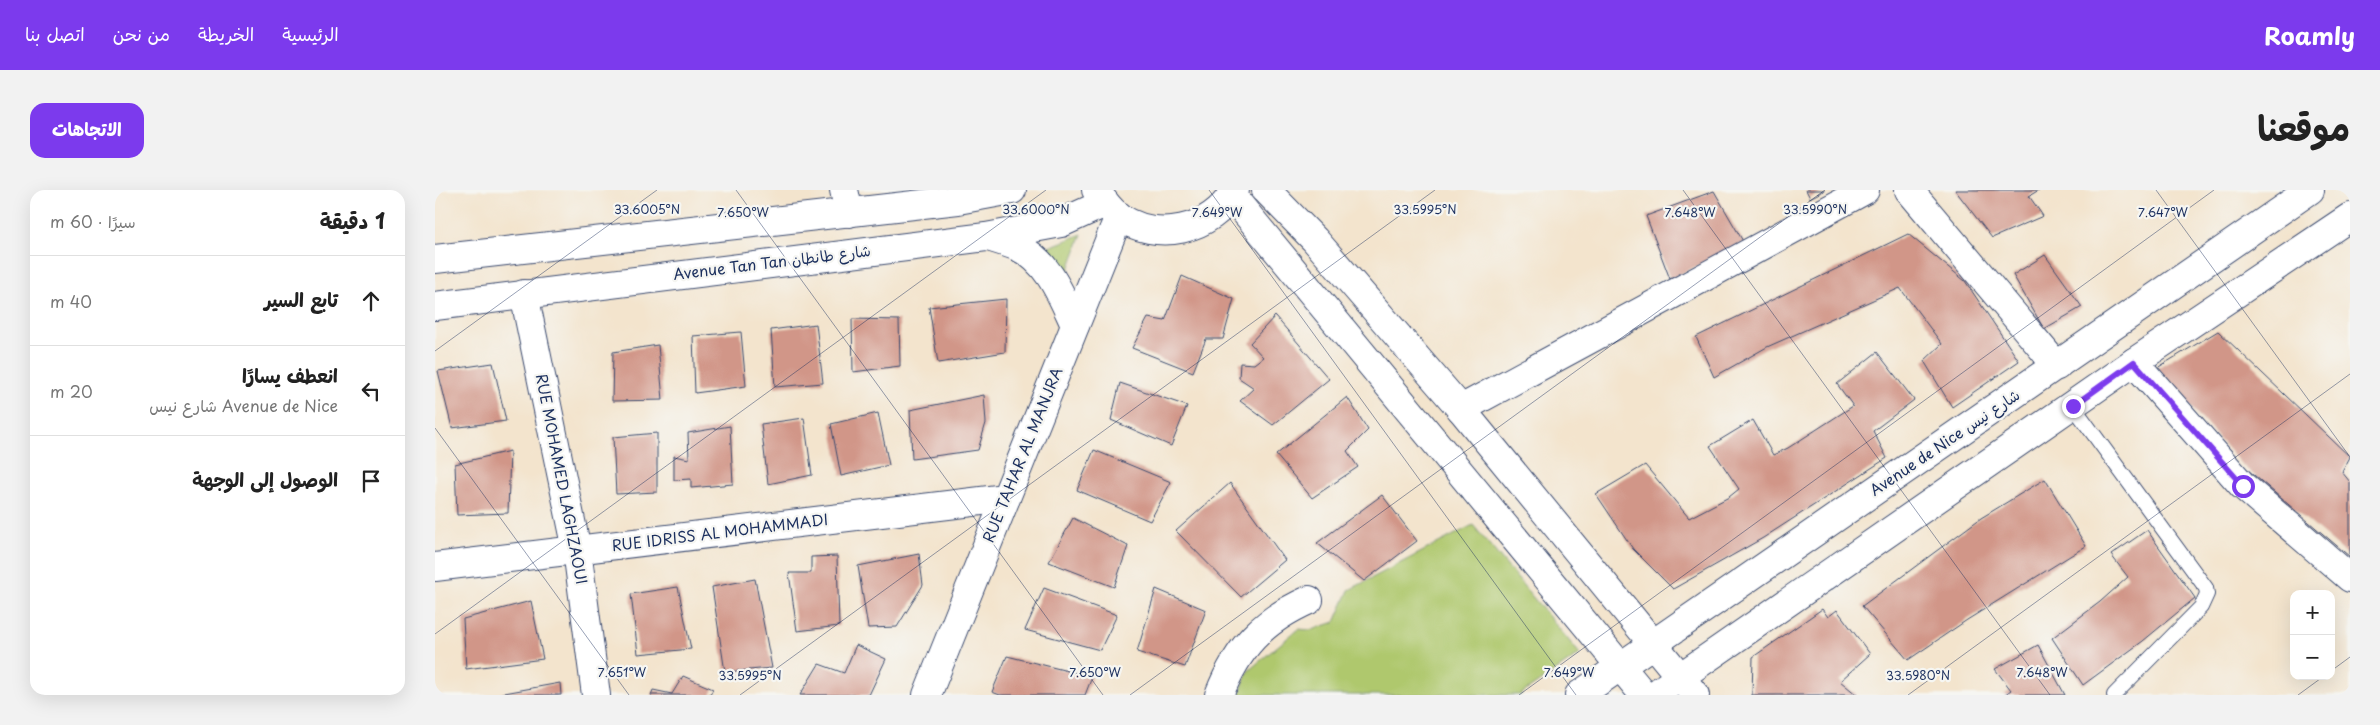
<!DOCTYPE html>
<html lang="ar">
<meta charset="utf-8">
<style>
body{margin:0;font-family:"Playpen Sans","Playpen Sans Arabic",sans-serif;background:#f2f2f2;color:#222;direction:rtl}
.controls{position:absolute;right:15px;bottom:15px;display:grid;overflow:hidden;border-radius:10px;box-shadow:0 5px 20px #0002}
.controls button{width:45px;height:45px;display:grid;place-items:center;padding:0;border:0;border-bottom:1px solid #e0e0e0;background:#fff;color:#222;font:25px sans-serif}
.stop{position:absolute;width:15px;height:15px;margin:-11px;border:4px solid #7c3aed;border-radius:50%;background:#fff}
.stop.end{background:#7c3aed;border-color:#fff;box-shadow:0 1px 5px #0008}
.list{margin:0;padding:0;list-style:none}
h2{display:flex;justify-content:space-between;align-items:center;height:65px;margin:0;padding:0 20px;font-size:21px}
h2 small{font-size:16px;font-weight:400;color:#767676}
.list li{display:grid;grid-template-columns:32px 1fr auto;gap:15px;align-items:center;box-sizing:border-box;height:90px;padding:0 20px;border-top:1px solid #e0e0e0}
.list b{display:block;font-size:19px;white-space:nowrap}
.list p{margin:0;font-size:16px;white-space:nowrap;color:#767676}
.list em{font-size:16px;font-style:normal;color:#767676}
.icon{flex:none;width:28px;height:28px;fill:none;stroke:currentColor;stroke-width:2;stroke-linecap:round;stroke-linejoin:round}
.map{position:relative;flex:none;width:1915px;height:505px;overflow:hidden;direction:ltr;border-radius:15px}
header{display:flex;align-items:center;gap:30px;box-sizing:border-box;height:70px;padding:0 25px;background:#7c3aed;color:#fff}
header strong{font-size:24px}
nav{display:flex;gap:28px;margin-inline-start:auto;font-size:18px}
.intro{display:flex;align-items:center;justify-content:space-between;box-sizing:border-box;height:120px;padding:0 30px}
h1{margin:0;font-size:35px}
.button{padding:12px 22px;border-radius:15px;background:#7c3aed;color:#fff;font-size:18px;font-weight:700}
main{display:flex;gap:30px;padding:0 30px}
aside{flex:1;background:#fff;border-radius:15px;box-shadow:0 5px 20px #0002}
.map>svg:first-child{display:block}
.green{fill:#afc86d;stroke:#657c66}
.building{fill:#d19688}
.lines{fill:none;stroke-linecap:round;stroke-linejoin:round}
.lane-casing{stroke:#3b4a6f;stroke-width:16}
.street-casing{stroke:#3b4a6f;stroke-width:30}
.secondary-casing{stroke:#3b4a6f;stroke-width:30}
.lane{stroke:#fff;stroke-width:14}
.street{stroke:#fff;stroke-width:28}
.secondary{stroke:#fff;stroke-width:28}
.route{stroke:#7c3aed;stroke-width:6}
.ticks{fill:none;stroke:#1b2f5e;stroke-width:1;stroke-opacity:0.45}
.labels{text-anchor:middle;stroke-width:4.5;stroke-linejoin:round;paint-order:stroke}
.street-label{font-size:15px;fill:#1b2f5e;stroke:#f6f6f2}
.ticks-label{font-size:12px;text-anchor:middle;fill:#1b2f5e;stroke:#f6f6f2;stroke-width:4.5;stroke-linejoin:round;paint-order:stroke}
</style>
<header>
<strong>Roamly</strong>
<nav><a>الرئيسية</a><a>الخريطة</a><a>من نحن</a><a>اتصل بنا</a></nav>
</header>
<div class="intro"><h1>موقعنا</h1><a class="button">الاتجاهات</a></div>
<main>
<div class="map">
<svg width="1915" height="505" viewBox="0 0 1915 505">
<rect width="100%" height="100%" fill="#f6f6f2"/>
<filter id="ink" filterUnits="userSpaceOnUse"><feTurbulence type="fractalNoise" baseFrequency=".02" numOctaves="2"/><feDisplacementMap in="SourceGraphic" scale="10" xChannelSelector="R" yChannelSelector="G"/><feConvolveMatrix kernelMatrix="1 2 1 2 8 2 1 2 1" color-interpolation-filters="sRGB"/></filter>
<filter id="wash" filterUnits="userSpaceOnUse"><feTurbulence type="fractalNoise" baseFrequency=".0096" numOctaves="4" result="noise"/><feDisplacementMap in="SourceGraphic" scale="20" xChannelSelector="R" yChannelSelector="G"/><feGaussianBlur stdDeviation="1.12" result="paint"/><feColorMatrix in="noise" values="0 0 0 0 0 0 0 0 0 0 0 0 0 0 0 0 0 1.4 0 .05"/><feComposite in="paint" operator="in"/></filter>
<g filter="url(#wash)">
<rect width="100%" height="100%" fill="#f3e4cd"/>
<g class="green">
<path d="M647,44L631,87L604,61Z"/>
<path d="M1038,335L1145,464L1085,505H804L813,481L863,439L876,440L900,432L914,400Z"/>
</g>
<g id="blocks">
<g class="building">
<path d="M1371,0H1390L1375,8Z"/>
<path d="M1520,0H1604L1594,6L1608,26L1557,48Z"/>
<path d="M1279,1L1309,53L1235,89L1211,26Z"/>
<path d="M1473,44L1530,91L1584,171L1517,217L1489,171L1507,154L1465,98L1332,157L1279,187L1261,147Z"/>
<path d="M1610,65L1647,117L1609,139L1578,85Z"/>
<path d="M747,86L799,109L788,149H771L758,182L697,158L713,128L730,131Z"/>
<path d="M571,109L570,162L503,173L494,117Z"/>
<path d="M840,126L894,189L838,235L805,211L819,198L804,188L805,173L819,174L828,167L815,153Z"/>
<path d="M417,129L464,130L465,176L418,182Z"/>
<path d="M381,134L388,193L340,197L336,140Z"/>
<path d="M1783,141L1915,267L1907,282L1915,292V367L1806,274L1722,178Z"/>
<path d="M306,142L311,196L260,203L258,146Z"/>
<path d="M223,155L228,210L177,211L178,162Z"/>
<path d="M1442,162L1479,210L1438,241L1452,268L1328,348L1238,399L1198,359L1161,304L1210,275L1254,328L1294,307L1304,299L1275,256L1318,230L1338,265L1353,258L1418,216L1402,194Z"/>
<path d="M58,173L71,231L17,238L3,181Z"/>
<path d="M685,193L752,216L736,256L676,230Z"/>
<path d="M549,205L551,233L543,260L477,269L475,220Z"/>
<path d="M912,207L933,240L912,261L923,277L877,308L841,265Z"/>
<path d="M443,223L454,275L406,286L396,234Z"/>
<path d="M369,228L377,285L333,294L326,234Z"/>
<path d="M295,236L298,294L256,298V289L239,290V266L254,269L253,243Z"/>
<path d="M222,243V302L181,304L178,247Z"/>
<path d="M659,260L736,292L715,331L642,300Z"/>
<path d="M75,261L73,323L22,325L20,274Z"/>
<path d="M1610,289L1651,356L1532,430L1473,470L1427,416L1546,328Z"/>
<path d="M795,293L850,370L806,407L741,341Z"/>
<path d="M947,305L982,351L929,391L882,353Z"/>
<path d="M638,328L693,356L679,397L614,372Z"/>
<path d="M1712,340L1760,408L1708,451L1648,495L1617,448L1665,412L1693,387L1676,365Z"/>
<path d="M484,364L488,395L462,437L433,438L423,376Z"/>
<path d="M402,366L404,436L362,441L354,383H376V367Z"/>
<path d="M320,389L337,478L290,482L277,397Z"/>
<path d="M243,397L256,459L203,464L196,404Z"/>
<path d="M609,398L682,425L665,460L590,440Z"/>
<path d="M721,399L771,420L750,477L702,462Z"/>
<path d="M96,411L108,469L31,479L28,429Z"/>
<path d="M1387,419L1393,427L1402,420L1435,464L1405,491L1422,505H1317L1318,467Z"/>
<path d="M421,455L451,469L434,505H365L384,474L409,483Z"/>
<path d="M1603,455L1630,505H1569L1576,500L1560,479Z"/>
<path d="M572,466L657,487L650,505H565L557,502Z"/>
<path d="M248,486L278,499L275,505H216L218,500L237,504Z"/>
<path d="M125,493L126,505H64V504Z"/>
</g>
</g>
</g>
<g filter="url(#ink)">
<use href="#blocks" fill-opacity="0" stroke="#3b4a6f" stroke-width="1"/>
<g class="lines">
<defs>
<path id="lane" d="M1638,216L1771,398L1772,404L1766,417L1679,505"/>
<g id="street">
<path d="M409,0L414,23"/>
<path d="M1474,0L1622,176"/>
<path d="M89,104L142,360L161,505"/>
<path d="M1699,172L1808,296L1915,388"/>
<path d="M1026,219L1430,0"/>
<path d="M0,377L571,308"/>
<path d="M492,505L684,26"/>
<path d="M784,505C803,457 827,431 874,410"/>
</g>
<g id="secondary">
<path d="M661,0C667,9 674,19 683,26C722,53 776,41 800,0"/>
<path d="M831,0L880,50L1026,219L1260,505"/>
<path d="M797,6L1209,505"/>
<path d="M553,47C563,50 573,53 583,57C614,72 626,105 640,135"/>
<path d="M0,69L523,10L577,0"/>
<path d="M0,116L551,47L626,33L670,13"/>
<path d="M1144,505L1875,0"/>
<path d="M1219,505L1699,172L1915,27"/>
</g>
</defs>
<use href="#lane" class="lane-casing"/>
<use href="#street" class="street-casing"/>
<use href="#secondary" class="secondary-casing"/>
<use href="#lane" class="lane"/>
<use href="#street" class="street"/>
<use href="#secondary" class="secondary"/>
</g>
</g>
<g class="lines" filter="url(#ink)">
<path class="route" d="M1638,216L1699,172L1808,296"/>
</g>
<path class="ticks" d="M301,0L668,505M774,0L1141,505M1248,0L1615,505M1721,0L1915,267M0,161L222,0M0,238L194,505M0,444L611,0M1896,481L1915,467M305,505L1000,0M695,505L1390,0M1084,505L1779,0M1473,505L1915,184M1863,505L1889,486"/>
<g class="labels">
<g class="street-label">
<text transform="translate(337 73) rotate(-7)" y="5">Avenue Tan Tan شارع طانطان</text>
<text transform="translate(1510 253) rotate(-34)" y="5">Avenue de Nice شارع نيس</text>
<text transform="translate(588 265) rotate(-68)" y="5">RUE TAHAR AL MANJRA</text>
<text transform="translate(126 289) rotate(79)" y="5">RUE MOHAMED LAGHZAOUI</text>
<text transform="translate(285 343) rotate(-7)" y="5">RUE IDRISS AL MOHAMMADI</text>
</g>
</g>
<g class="ticks-label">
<text x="212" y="24">33.6005°N</text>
<text x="601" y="24">33.6000°N</text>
<text x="990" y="24">33.5995°N</text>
<text x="1380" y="24">33.5990°N</text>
<text x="308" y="27">7.650°W</text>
<text x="782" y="27">7.649°W</text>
<text x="1255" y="27">7.648°W</text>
<text x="1728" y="27">7.647°W</text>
<text x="187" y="487">7.651°W</text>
<text x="660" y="487">7.650°W</text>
<text x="1134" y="487">7.649°W</text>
<text x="1607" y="487">7.648°W</text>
<text x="315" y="490">33.5995°N</text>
<text x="1483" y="490">33.5980°N</text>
</g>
</svg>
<div class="controls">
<button>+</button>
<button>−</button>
</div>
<div class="stop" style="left:1808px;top:296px"></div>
<div class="stop end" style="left:1638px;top:216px"></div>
</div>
<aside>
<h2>1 دقيقة<small>سيرًا · 60 m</small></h2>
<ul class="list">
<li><svg class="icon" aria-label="ahead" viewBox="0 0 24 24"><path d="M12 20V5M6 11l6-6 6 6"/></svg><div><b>تابع السير</b></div><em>40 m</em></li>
<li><svg class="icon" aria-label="left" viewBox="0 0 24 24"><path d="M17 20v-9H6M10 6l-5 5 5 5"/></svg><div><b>انعطف يسارًا</b><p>Avenue de Nice شارع نيس</p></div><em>20 m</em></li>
<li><svg class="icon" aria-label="arrive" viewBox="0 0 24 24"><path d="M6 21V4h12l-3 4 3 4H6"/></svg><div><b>الوصول إلى الوجهة</b></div></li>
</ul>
</aside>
</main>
